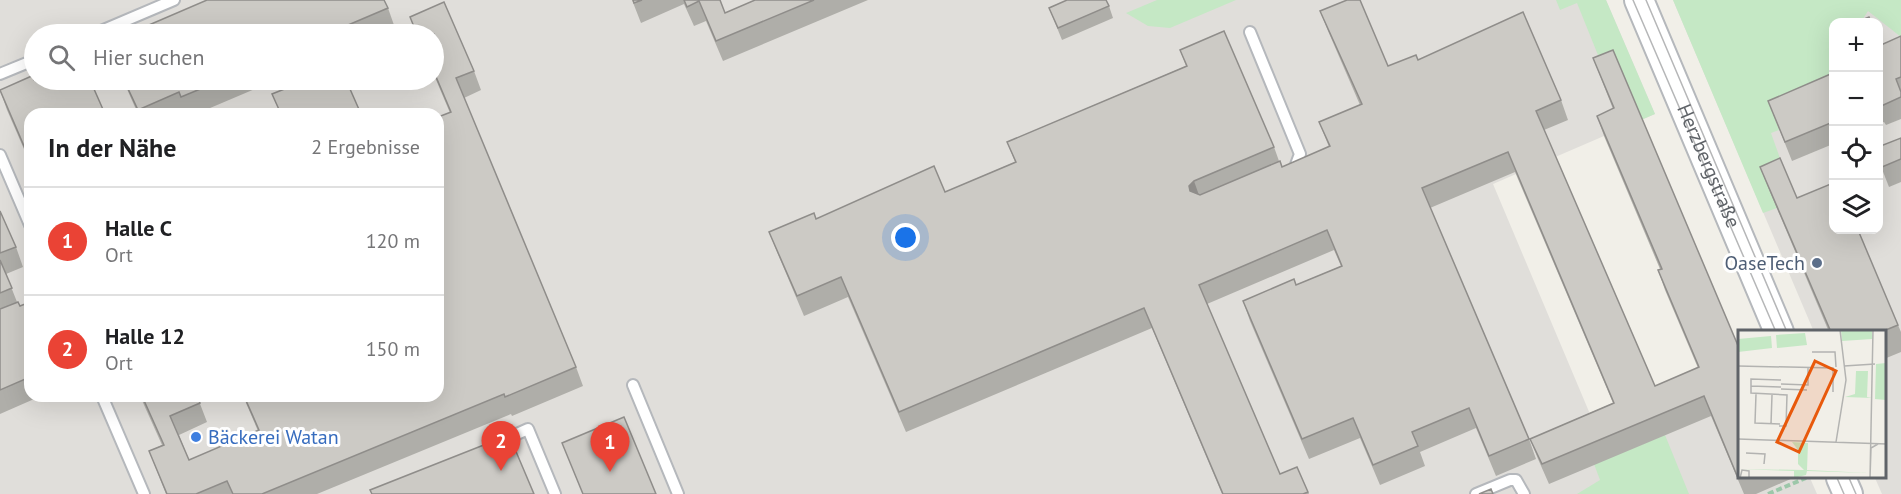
<!DOCTYPE html>
<html lang="de">
<meta charset="utf-8">
<style>
body{margin:0;font-family:"PT Sans",sans-serif;background:#f2f2f2;color:#202124}
.controls{position:absolute;right:18px;top:18px;display:grid;overflow:hidden;border-radius:12px;box-shadow:0 6px 24px #0002}
.controls button{width:54px;height:54px;display:grid;place-items:center;padding:0;border:0;border-bottom:2px solid #e0e0e0;background:#fff;color:#202124;font:30px sans-serif}
.you{position:absolute;left:906px;top:238px;width:21px;height:21px;margin:-15px;border:4px solid #fff;border-radius:50%;background:#1a73e8;box-shadow:0 0 0 9px #1a73e833}
.badge{display:grid;place-items:center;width:39px;height:39px;border-radius:50%;background:#ea4335;color:#fff;font-size:20px;font-weight:700}
.pin{position:absolute;translate:-50% -50px;filter:drop-shadow(0 2px 3px #0008)}
.pin::after{content:'';position:absolute;top:32px;width:21px;height:18px;background:inherit;clip-path:polygon(0 0,100% 0,50% 100%)}
.list{margin:0;padding:0;list-style:none}
h2{display:flex;justify-content:space-between;align-items:center;height:78px;margin:0;padding:0 24px;font-size:26px}
h2 small{font-size:20px;font-weight:400;color:#757577}
.list li{display:grid;grid-template-columns:39px 1fr auto;gap:18px;align-items:center;box-sizing:border-box;height:108px;padding:0 24px;border-top:2px solid #e0e0e0}
.list b{display:block;font-size:22px;white-space:nowrap}
.list p{margin:0;font-size:20px;white-space:nowrap;color:#757577}
.list em{font-size:20px;font-style:normal;color:#757577}
.icon{flex:none;width:33px;height:33px;fill:none;stroke:currentColor;stroke-width:2;stroke-linecap:round;stroke-linejoin:round}
.map{position:relative;flex:none;width:1901px;height:494px;overflow:hidden}
.search{position:absolute;background:#fff;box-shadow:0 6px 24px #0002;left:24px;top:24px;width:420px;height:66px;display:flex;align-items:center;gap:15px;box-sizing:border-box;padding:0 21px;border-radius:33px;color:#757577;font-size:22px}
.panel{position:absolute;background:#fff;box-shadow:0 6px 24px #0002;left:24px;top:108px;width:420px;height:294px;border-radius:18px}
.map>svg:first-child{display:block}
.industrial{fill:#e0deda;fill-rule:evenodd}
.green{fill:#c5e8c5}
.lines{fill:none;stroke-linecap:round;stroke-linejoin:round}
.service-casing{stroke:#b5b8bc;stroke-width:14}
.tertiary-casing{stroke:#b5b8bc;stroke-width:32}
.path{stroke:#9cc7a9;stroke-width:4;stroke-dasharray:6 3;stroke-linecap:butt}
.service{stroke:#fff;stroke-width:10}
.tertiary{stroke:#fff;stroke-width:28}
.tram{stroke:#b6b7b8;stroke-width:1.5}
.wall{fill:#afaea9}
.shaded-wall{fill:#8f8d8a}
.building{fill:#cccac5;stroke:#8f8d8a;stroke-width:1.5}
.service-dot{fill:#5c6f8a;stroke:#fff;stroke-width:2}
.shop-dot{fill:#3f7fe0;stroke:#fff;stroke-width:2}
.labels{text-anchor:middle;stroke-width:6;stroke-linejoin:round;paint-order:stroke}
.street-label{font-size:20px;fill:#5f6368;stroke:#fff}
.service-label{font-size:20px;fill:#4e5e75;stroke:#fff;text-anchor:end}
.shop-label{font-size:20px;fill:#366cbe;stroke:#fff;text-anchor:start}
.inset-road{fill:none;stroke:#b3b3b1;stroke-width:1.5}
.view{fill:#e8590c;fill-opacity:0.15;stroke:#e8590c;stroke-width:3}
.inset-edge{fill:none;stroke:#5f6368;stroke-width:3}
</style>
<div class="map">
<svg width="1901" height="494" viewBox="0 0 1901 494">
<rect width="100%" height="100%" fill="#f1efe8"/>
<g class="industrial">
<path d="M0,0H1606L1655,114L1493,184L1598,433L1739,373V478H1810L1817,494H0ZM34,34H434V80H34ZM30,114H438V396H30Z"/>
<path d="M1673,0H1901V494H1882L1875,478H1884V332H1814ZM1834,22H1878V230H1834Z"/>
</g>
<g class="green">
<path d="M1157,0H1236L1170,28L1148,26L1126,13Z"/>
<path d="M1556,0H1606L1655,114L1641,120L1606,75L1577,3L1560,10Z"/>
<path d="M1673,0H1901V37L1868,11L1861,22H1834L1833,75L1775,119L1779,130L1771,133L1782,164L1777,208L1763,213Z"/>
<path d="M1665,435L1689,494H1577L1600,480L1594,464Z"/>
</g>
<g class="lines">
<defs>
<g id="service">
<path d="M1250,32L1300,154L1294,170"/>
<path d="M94,34L174,0"/>
<path d="M0,74L34,60"/>
<path d="M0,155L30,225"/>
<path d="M633,385L678,494"/>
<path d="M102,396L144,494"/>
<path d="M499,442L528,429L555,494"/>
<path d="M1476,494L1510,480H1516L1524,494"/>
</g>
<g id="tertiary">
<path id="s1" d="M1639,0L1779,332"/>
<path d="M1841,478L1848,494"/>
</g>
</defs>
<use href="#service" class="service-casing"/>
<use href="#tertiary" class="tertiary-casing"/>
<path class="path" d="M1768,494L1806,478"/>
<use href="#service" class="service"/>
<use href="#tertiary" class="tertiary"/>
<g class="tram">
<path d="M1633,0L1776,332"/>
<path d="M1646,0L1787,332"/>
<path d="M1837,478L1844,494"/>
<path d="M1849,478L1856,494"/>
</g>
</g>
<g class="wall">
<path d="M632,0H720L725,13L755,0H868L723,61L706,21L694,26L684,4L641,23Z"/>
<path d="M444,2L474,71L481,90L464,98L576,367L583,386L512,416L511,414L317,494H166L149,451L162,445L140,396H197L207,422L179,435L189,460L258,431L243,396H438V117L450,113L434,75V34H416L410,17Z"/>
<path d="M1109,6L1113,18L1062,40L1049,8Z"/>
<path d="M388,8L395,28L381,34H128Z"/>
<path d="M1320,11L1388,66L1418,60L1561,100L1568,120L1544,130L1655,386L1698,368L1665,290L1658,270L1660,269L1604,136L1597,116L1613,109L1593,58L1613,50L1739,477L1793,478L1756,494H1744L1711,416L1549,484L1538,459L1530,439L1613,403L1515,172L1430,208L1529,439L1536,459L1496,476L1476,428L1420,452L1425,466L1380,485L1360,438L1309,459L1250,321L1243,301L1296,285L1341,266L1334,250L1207,304L1280,474L1297,467L1309,494H1222L1152,328L906,432L848,297L804,316L777,252L769,232L816,219L945,192L1015,162L1007,142L1186,66L1180,50L1274,147L1279,161L1282,167L1329,147L1319,122L1360,105L1328,31Z"/>
<path d="M1901,36V119L1886,125L1884,122L1878,124V39L1881,45Z"/>
<path d="M1833,73V144L1792,161L1768,101Z"/>
<path d="M123,80H276L196,114H187L186,113L183,114H138Z"/>
<path d="M0,90L30,114V163L7,110Z"/>
<path d="M1901,138V182L1889,187L1878,159Z"/>
<path d="M1760,167L1797,198L1898,325L1901,332V352L1884,359V332H1829L1770,192Z"/>
<path d="M0,211L16,247L23,267L6,274L17,302L20,306L30,302V396H41L0,414Z"/>
</g>
<path class="shaded-wall" d="M1194,181L1201,201L1190,191L1189,186Z"/>
<g class="building">
<path d="M207,0H384L388,8L327,34H128Z"/>
<path d="M633,0H642L634,3Z"/>
<path d="M684,0H720L725,13L755,0H814L716,41L699,1L687,7Z"/>
<path d="M1067,0H1106L1109,6L1058,28L1049,8Z"/>
<path d="M1347,0H1360L1388,66L1416,55L1418,60L1523,12L1561,100L1536,111L1655,386L1699,367L1658,270L1662,269L1597,116L1614,108L1593,58L1613,50L1739,348V477H1740L1738,478L1704,396L1542,464L1530,439L1614,403L1508,152L1422,188L1529,439L1489,456L1469,408L1412,432L1418,446L1373,465L1353,418L1302,439L1243,301L1294,279L1296,285L1342,266L1327,230L1199,285L1280,474L1297,467L1308,492L1303,494H1223L1144,308L899,412L841,277L797,296L769,232L814,213L816,219L934,166L945,192L1016,162L1007,142L1187,66L1180,50L1224,31L1274,147L1194,181L1189,186L1190,191L1200,195L1280,161L1282,167L1330,146L1319,122L1362,104L1320,11Z"/>
<path d="M444,2L474,71L456,78L576,367L505,397L504,394L262,494H233L227,481L196,494H167L149,451L164,445L142,396H197L200,403L170,416L189,460L259,430L244,396H438V117L451,112L434,72V34H417L410,17Z"/>
<path d="M1869,17L1871,22H1857Z"/>
<path d="M1901,36V77L1896,79L1901,92V97L1879,107L1878,39L1881,45Z"/>
<path d="M1833,73V122L1785,142L1768,101Z"/>
<path d="M34,75V80H90L105,114H30V160L0,90Z"/>
<path d="M124,80H222L181,97L179,92L138,110Z"/>
<path d="M307,80H346L361,114H281L272,94Z"/>
<path d="M1901,138V159L1882,167L1878,158V147Z"/>
<path d="M1780,158L1797,198L1833,183V230H1858L1898,325L1881,332H1831L1760,167Z"/>
<path d="M0,211L16,247L0,253Z"/>
<path d="M0,260L12,288L0,293Z"/>
<path d="M18,302L20,306L30,302V377L0,390V309Z"/>
<path d="M624,417L656,494H583L562,443Z"/>
<path d="M509,435L534,494H372L370,490Z"/>
<path d="M1491,489L1493,494H1479Z"/>
</g>
<circle class="service-dot" cx="1817" cy="263" r="6"/>
<circle class="shop-dot" cx="196" cy="437" r="6"/>
<g class="labels">
<g class="street-label">
<text dy="7" stroke="none"><textPath href="#s1" startOffset="180">Herzbergstraße</textPath></text>
</g>
<g class="service-label">
<text x="1805" y="270">OaseTech</text>
</g>
<g class="shop-label">
<text x="208" y="444">Bäckerei Watan</text>
</g>
</g>
<g transform="translate(1738 330)">
<rect width="148" height="148" fill="#f1efe8"/>
<path d="M103,0H134V9L104,11ZM67,3L69,15L39,18L38,5ZM33,6L34,18L0,22V9ZM148,33V70L137,69L138,34ZM118,41H130L129,67L134,68L107,67L117,64ZM54,112L70,113L69,140L131,143L69,141L68,145L56,148V141L0,139L66,140L60,134V120Z" fill="#c5e8c5"/>
<path class="inset-road" d="M74,22H97L98,37M0,36L95,38V62M106,36L137,34M43,54L70,55V37M13,56V49L43,50M43,59L69,60M18,64L17,93L42,94M33,94L34,65M41,96H48L49,65L13,63V56L43,57M0,109L149,114M0,109L149,114M98,112L108,50L102,0M8,123L27,124L26,134M2,148L4,140L11,141V148M132,148L135,0M132,148L133,118L140,114"/>
<path class="view" d="M77,31L98,41L61,122L39,112Z"/>
<rect width="148" height="148" class="inset-edge"/>
</g>
</svg>
<div class="controls">
<button>+</button>
<button>−</button>
<button><svg class="icon" aria-label="locate" viewBox="0 0 24 24"><circle cx="12" cy="12" r="6"/><path d="M12 2v4M12 18v4M2 12h4M18 12h4"/></svg></button>
<button><svg class="icon" aria-label="layers" viewBox="0 0 24 24"><path d="M12 4l9 5-9 5-9-5zM3 14l9 5 9-5"/></svg></button>
</div>
<div class="you"></div>
<div class="pin badge" style="left:610px;top:472px">1</div>
<div class="pin badge" style="left:501px;top:471px">2</div>
<div class="search"><svg class="icon" aria-label="search" viewBox="0 0 24 24"><circle cx="10" cy="10" r="6"/><path d="M15 15l6 6"/></svg>Hier suchen</div>
<section class="panel">
<h2>In der Nähe<small>2 Ergebnisse</small></h2>
<ul class="list">
<li><span class="badge">1</span><div><b>Halle C</b><p>Ort</p></div><em>120 m</em></li>
<li><span class="badge">2</span><div><b>Halle 12</b><p>Ort</p></div><em>150 m</em></li>
</ul>
</section>
</div>
